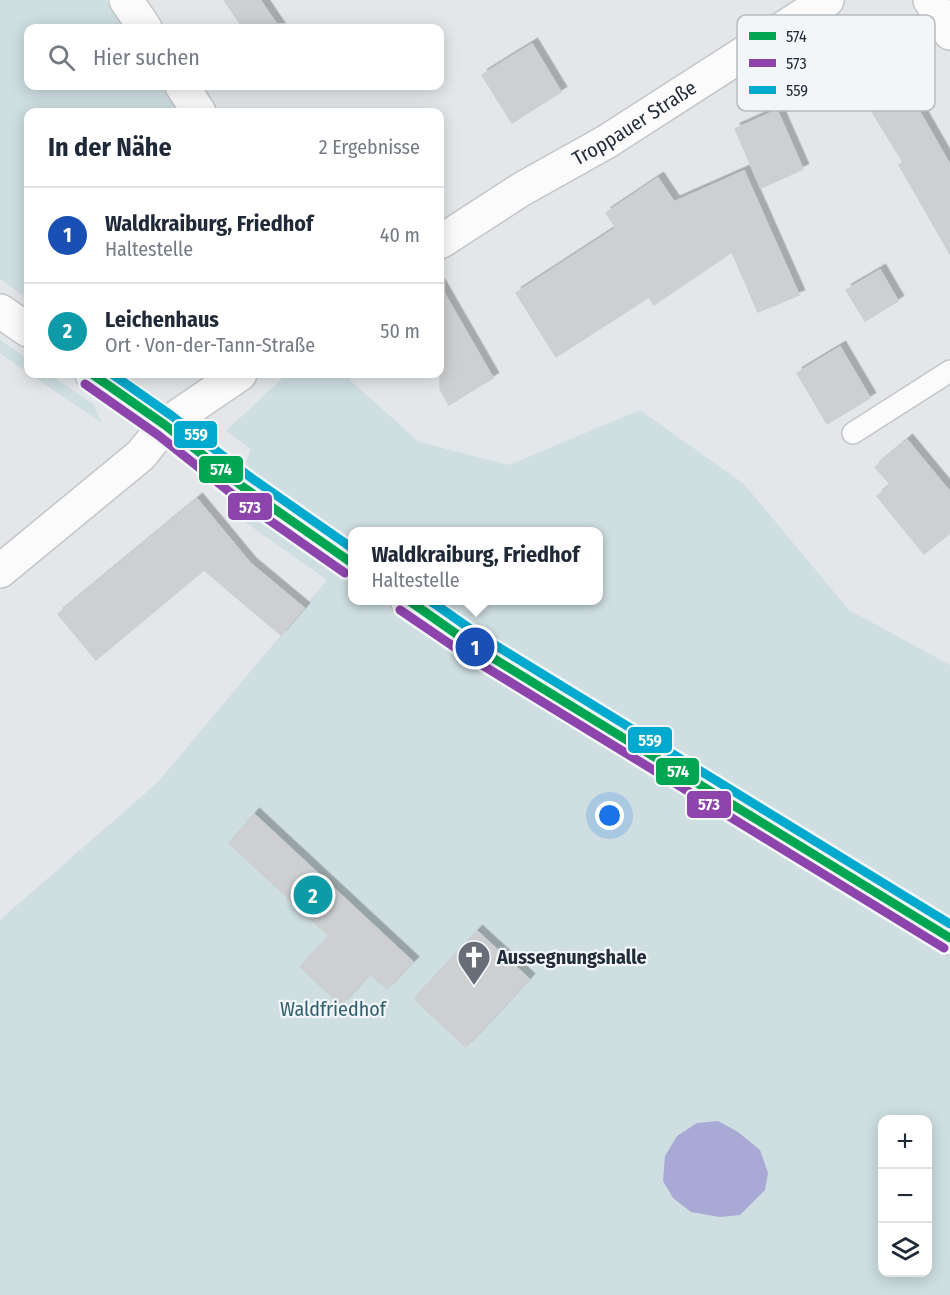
<!DOCTYPE html>
<html lang="de">
<meta charset="utf-8">
<style>
body{margin:0;font-family:"Fira Sans Condensed",sans-serif;background:#f2f2f3;color:#1f2937}
.controls{position:absolute;right:18px;bottom:18px;display:grid;overflow:hidden;border-radius:12px;box-shadow:0 3px 15px #0003}
.controls button{width:54px;height:54px;display:grid;place-items:center;padding:0;border:0;border-bottom:2px solid #e0e1e3;background:#fff;color:#1f2937;font:30px sans-serif}
.you{position:absolute;left:610px;top:816px;width:21px;height:21px;margin:-15px;border:4px solid #fff;border-radius:50%;background:#1a73e8;box-shadow:0 0 0 9px #1a73e833}
.badge{display:grid;place-items:center;width:39px;height:39px;border-radius:50%;background:#b45309;color:#fff;font-size:20px;font-weight:700}
.pin{position:absolute;translate:-50% -50%;border:3px solid #fff;box-shadow:0 2px 6px #0006}
.popup{position:absolute;left:348px;top:527px;width:255px;height:78px;box-sizing:border-box;display:grid;place-content:center;border-radius:12px;background:#fff;filter:drop-shadow(0 2px 4px #0005);font-size:20px;white-space:nowrap;color:#747a83}
.popup b{font-size:22px;color:#1f2937}
.popup::after{content:'';position:absolute;left:50%;top:100%;margin-left:-12px;border:12px solid transparent;border-top-color:#fff}
.list{margin:0;padding:0;list-style:none}
h2{display:flex;justify-content:space-between;align-items:center;height:78px;margin:0;padding:0 24px;font-size:26px}
h2 small{font-size:20px;font-weight:400;color:#747a83}
.list li{display:grid;grid-template-columns:39px 1fr auto;gap:18px;align-items:center;box-sizing:border-box;height:96px;padding:0 24px;border-top:2px solid #e0e1e3}
.list b{display:block;font-size:22px;white-space:nowrap}
.list p{margin:0;font-size:20px;white-space:nowrap;color:#747a83}
.list em{font-size:20px;font-style:normal;color:#747a83}
.icon{flex:none;width:33px;height:33px;fill:none;stroke:currentColor;stroke-width:2;stroke-linecap:round;stroke-linejoin:round}
.map{position:relative;flex:none;width:950px;height:1295px;overflow:hidden}
.search{position:absolute;background:#fff;box-shadow:0 3px 15px #0003;left:24px;top:24px;width:420px;height:66px;display:flex;align-items:center;gap:15px;box-sizing:border-box;padding:0 21px;border-radius:12px;color:#747a83;font-size:22px}
.panel{position:absolute;background:#fff;box-shadow:0 3px 15px #0003;left:24px;top:108px;width:420px;height:270px;border-radius:12px}
.map>svg:first-child{display:block}
.green{fill:#cedee1;fill-rule:evenodd}
.water{fill:#a8a9d4}
.building{fill:#cdcfd1;stroke:#cdd0d2;stroke-width:1.5;filter:url(#shadow)}
.lines{fill:none;stroke-linecap:round;stroke-linejoin:round}
.service-casing{stroke:#c3c5c8;stroke-width:24}
.minor-casing{stroke:#c3c5c8;stroke-width:36}
.tertiary-casing{stroke:#c3c5c8;stroke-width:36}
.service{stroke:#fbfbfc;stroke-width:21}
.minor{stroke:#fbfbfc;stroke-width:33}
.tertiary{stroke:#fbfbfc;stroke-width:33}
.bus-1-casing{stroke:#f2f6f8;stroke-width:14}
.bus-2-casing{stroke:#f2f6f8;stroke-width:14}
.bus-3-casing{stroke:#f2f6f8;stroke-width:14}
.bus-1{stroke:#00a651;stroke-width:9}
.bus-2{stroke:#8e44ad;stroke-width:9}
.bus-3{stroke:#00a9ce;stroke-width:9}
.labels{text-anchor:middle;stroke-width:4.5;stroke-linejoin:round;paint-order:stroke}
.street-label{font-size:20px;fill:#232d3a;stroke:#f2f6f8}
.poi-label{font-size:20px;font-weight:bold;fill:#232d3a;stroke:#f2f6f8;text-anchor:start}
.park-label{font-size:20px;fill:#31606d;stroke:#f2f6f8}
.key{fill:#f2f6f8;stroke:#b4babf;stroke-width:1.5}
.key-label{font-size:16px;fill:#232d3a}
.line-badge{stroke:#f2f6f8;stroke-width:2}
.badge-label{font-size:16px;text-anchor:middle;font-weight:bold;fill:#fff}
</style>
<div class="map">
<svg width="950" height="1295" viewBox="0 0 950 1295">
<defs>
<filter id="shadow"><feDropShadow dx="5.5" dy="-5.5" stdDeviation="0" flood-color="#0004"/></filter>
</defs>
<rect width="100%" height="100%" fill="#e4e7e9"/>
<g class="green">
<path d="M0,0H106L124,28H104L103,26L99,28H28V86H162L180,112H28V299L0,279Z"/>
<path d="M0,340L28,359V373L0,353Z"/>
<path d="M30,374H49L93,404L102,423Z"/>
<path d="M287,374H346L351,381L419,442L509,465L640,410L744,484L849,610L950,665V1295H0V920L158,782L327,580L228,510L251,449L226,431ZM352,532H598V600H352ZM882,1120H928V1272H882Z"/>
</g>
<path class="water" d="M718,1121L738,1132L760,1150L768,1173L765,1190L740,1215L720,1217L691,1212L673,1198L663,1181L665,1156L677,1136L697,1123Z"/>
<g class="building">
<path d="M224,0H260L279,28H243Z"/>
<path d="M884,38L916,92L910,95L950,165V254L899,165L903,162L842,63Z"/>
<path d="M532,44L561,92L512,123L482,75Z"/>
<path d="M777,110L803,169L761,188L735,129Z"/>
<path d="M744,171L799,295L758,312L732,252L654,305L649,297L556,357L516,293L616,228L606,213L658,178L674,202Z"/>
<path d="M880,270L898,301L865,321L846,290Z"/>
<path d="M440,286L493,378L449,405L440,389Z"/>
<path d="M840,347L870,398L827,424L797,373Z"/>
<path d="M907,440L950,492V533L924,554L877,496L891,485L875,467Z"/>
<path d="M197,499L250,563L304,608L281,635L204,570L96,660L58,614Z"/>
<path d="M254,814L413,962L387,989L370,974L341,1005L300,967L329,936L229,843Z"/>
<path d="M477,931L529,979L466,1047L414,999Z"/>
</g>
<g class="lines">
<defs>
<path id="service" d="M853,433L950,371"/>
<g id="minor">
<path d="M126,0L145,28"/>
<path d="M930,0L950,33"/>
<path d="M182,86L199,112"/>
<path id="s1" d="M440,242L522,189L606,142L827,0"/>
<path d="M0,571L141,455L165,425L240,374"/>
</g>
<g id="tertiary">
<path d="M0,311L28,330"/>
<path d="M92,374L165,425L243,487L352,563"/>
<path d="M407,600L475,647L950,938"/>
</g>
</defs>
<use href="#service" class="service-casing"/>
<use href="#minor" class="minor-casing"/>
<use href="#tertiary" class="tertiary-casing"/>
<use href="#service" class="service"/>
<use href="#minor" class="minor"/>
<use href="#tertiary" class="tertiary"/>
<defs>
<g id="bus-1">
<path d="M92,374L165,425L243,487L352,563"/>
<path d="M408,600L475,647L950,938"/>
</g>
<g id="bus-2">
<path d="M85,384L158,435L236,497L345,573"/>
<path d="M400,610L469,657L944,948"/>
</g>
<g id="bus-3">
<path d="M112,374L172,416L250,477L352,548"/>
<path d="M429,600L482,637L950,924"/>
</g>
</defs>
<use href="#bus-1" class="bus-1-casing"/>
<use href="#bus-2" class="bus-2-casing"/>
<use href="#bus-3" class="bus-3-casing"/>
<use href="#bus-1" class="bus-1"/>
<use href="#bus-2" class="bus-2"/>
<use href="#bus-3" class="bus-3"/>
</g>
<defs>
<symbol id="church-pin" viewBox="-11 -11 22 30"><path d="M0 17L-7.5 6A9.5 9.5 0 1 1 7.5 6Z" fill="#676e77" stroke="#f2f6f8"/><path d="M-1.2-6h2.4v3.5h3.3v2.4h-3.3V6h-2.4V-.1h-3.3v-2.4h3.3Z" fill="#fff"/></symbol>
</defs>
<g fill-rule="evenodd">
<use href="#church-pin" x="455" y="938" width="38" height="52"/>
</g>
<g class="labels">
<g class="street-label">
<text dy="7" stroke="none"><textPath href="#s1" startOffset="228">Troppauer Straße</textPath></text>
</g>
<g class="poi-label">
<text x="497" y="964">Aussegnungshalle</text>
</g>
<g class="park-label">
<text x="333" y="1016">Waldfriedhof</text>
</g>
</g>
<rect x="737" y="15" width="198" height="96" rx="9" class="key"/>
<rect x="749" y="32" width="27" height="8" fill="#00a651"/>
<rect x="749" y="59" width="27" height="8" fill="#8e44ad"/>
<rect x="749" y="86" width="27" height="8" fill="#00a9ce"/>
<g class="key-label">
<text x="786" y="42">574</text>
<text x="786" y="69">573</text>
<text x="786" y="96">559</text>
</g>
<g class="line-badge">
<rect x="173" y="420" width="45" height="29" rx="6" fill="#00a9ce"/>
<rect x="198" y="455" width="46" height="29" rx="6" fill="#00a651"/>
<rect x="227" y="492" width="46" height="29" rx="6" fill="#8e44ad"/>
<rect x="627" y="726" width="46" height="28" rx="6" fill="#00a9ce"/>
<rect x="655" y="757" width="45" height="29" rx="6" fill="#00a651"/>
<rect x="686" y="790" width="46" height="29" rx="6" fill="#8e44ad"/>
</g>
<g class="badge-label">
<text x="196" y="440">559</text>
<text x="221" y="475">574</text>
<text x="250" y="513">573</text>
<text x="650" y="746">559</text>
<text x="678" y="777">574</text>
<text x="709" y="810">573</text>
</g>
</svg>
<div class="controls">
<button>+</button>
<button>−</button>
<button><svg class="icon" aria-label="layers" viewBox="0 0 24 24"><path d="M12 4l9 5-9 5-9-5zM3 14l9 5 9-5"/></svg></button>
</div>
<div class="you"></div>
<div class="pin badge" style="left:475px;top:647px;background:#1a4fb4">1</div>
<div class="popup"><b>Waldkraiburg, Friedhof</b>Haltestelle</div>
<div class="pin badge" style="left:313px;top:895px;background:#0f9aa8">2</div>
<div class="search"><svg class="icon" aria-label="search" viewBox="0 0 24 24"><circle cx="10" cy="10" r="6"/><path d="M15 15l6 6"/></svg>Hier suchen</div>
<section class="panel">
<h2>In der Nähe<small>2 Ergebnisse</small></h2>
<ul class="list">
<li><span class="badge" style="background:#1a4fb4">1</span><div><b>Waldkraiburg, Friedhof</b><p>Haltestelle</p></div><em>40 m</em></li>
<li><span class="badge" style="background:#0f9aa8">2</span><div><b>Leichenhaus</b><p>Ort · Von-der-Tann-Straße</p></div><em>50 m</em></li>
</ul>
</section>
</div>
